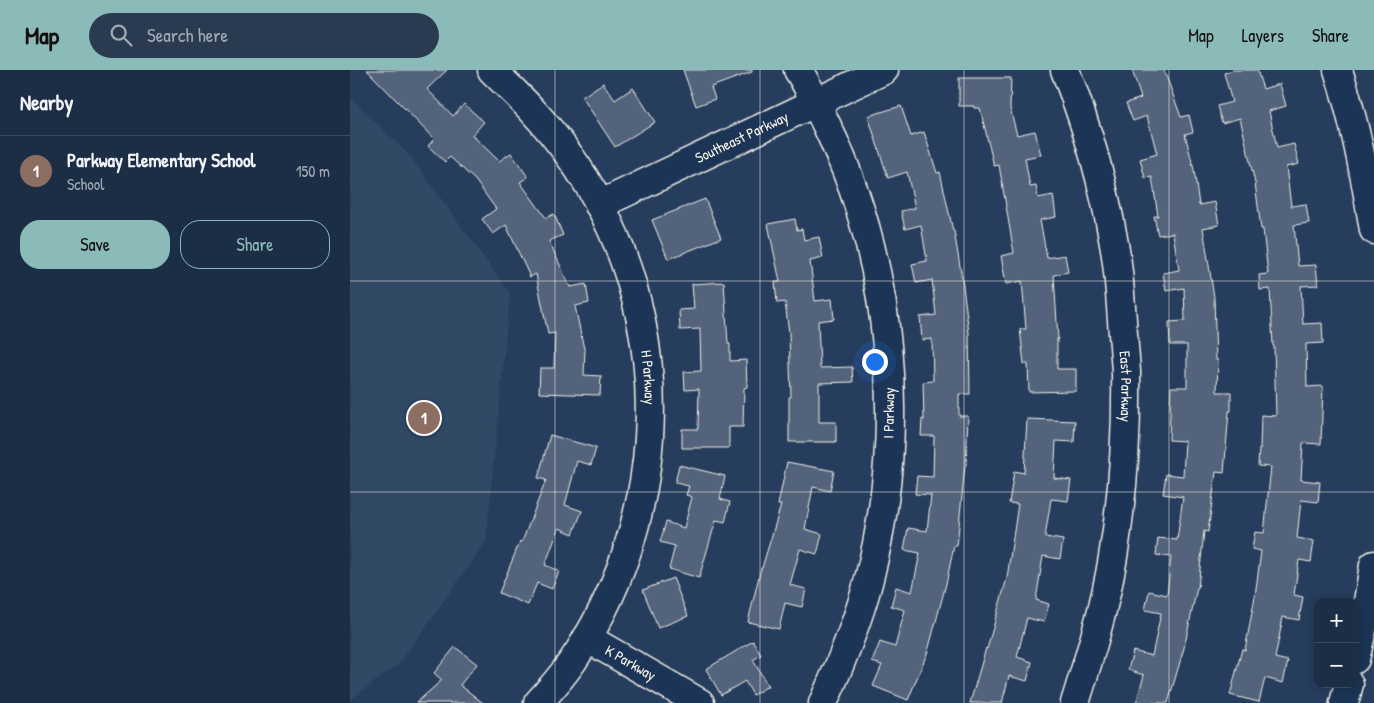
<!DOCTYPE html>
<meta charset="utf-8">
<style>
body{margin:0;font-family:"Patrick Hand",sans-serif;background:#293a51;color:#f1f3f6}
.controls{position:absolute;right:15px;bottom:15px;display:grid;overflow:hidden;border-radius:10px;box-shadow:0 2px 12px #0003}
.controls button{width:45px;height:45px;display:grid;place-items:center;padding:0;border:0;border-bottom:1px solid #3a4a5f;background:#1c2e46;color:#f1f3f6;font:25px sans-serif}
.you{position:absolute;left:524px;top:291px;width:18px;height:18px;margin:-12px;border:4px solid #fff;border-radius:50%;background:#1a73e8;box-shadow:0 0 0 8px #1a73e833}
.badge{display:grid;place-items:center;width:32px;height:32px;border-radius:50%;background:#8bbbb9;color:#fff;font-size:16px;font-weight:700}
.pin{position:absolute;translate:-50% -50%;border:2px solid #fff;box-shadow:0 1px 5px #0006}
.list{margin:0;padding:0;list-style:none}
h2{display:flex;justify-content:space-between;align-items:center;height:65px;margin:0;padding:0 20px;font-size:21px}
h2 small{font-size:16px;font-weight:400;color:#a0a8b3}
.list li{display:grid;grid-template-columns:32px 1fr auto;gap:15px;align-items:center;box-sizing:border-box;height:70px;padding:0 20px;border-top:1px solid #3a4a5f}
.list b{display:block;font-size:19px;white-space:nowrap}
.list p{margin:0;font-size:16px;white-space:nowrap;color:#a0a8b3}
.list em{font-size:16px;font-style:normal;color:#a0a8b3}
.actions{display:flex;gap:10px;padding:15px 20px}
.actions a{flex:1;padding:11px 0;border:1px solid #8bbbb9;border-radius:20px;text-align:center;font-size:18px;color:#8bbbb9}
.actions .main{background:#8bbbb9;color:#111}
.icon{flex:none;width:28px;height:28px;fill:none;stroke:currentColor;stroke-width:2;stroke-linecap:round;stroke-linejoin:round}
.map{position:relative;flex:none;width:1024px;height:633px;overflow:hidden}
header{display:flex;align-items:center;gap:30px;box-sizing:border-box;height:70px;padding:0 25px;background:#8bbbb9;color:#111}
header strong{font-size:24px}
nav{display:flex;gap:28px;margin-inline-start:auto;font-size:18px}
.search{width:350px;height:45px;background:#293a51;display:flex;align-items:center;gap:12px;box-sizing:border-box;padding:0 18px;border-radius:28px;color:#a0a8b3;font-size:19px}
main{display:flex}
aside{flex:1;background:#1c2e46}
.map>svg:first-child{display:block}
.built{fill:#334966}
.building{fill:#52647b;stroke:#f4f1e8}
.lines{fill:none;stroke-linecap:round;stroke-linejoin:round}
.minor-casing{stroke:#f4f1e8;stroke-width:31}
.minor{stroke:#1d3557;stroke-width:28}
.grid{fill:none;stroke:#f4f1e8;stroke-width:1;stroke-opacity:0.55}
.labels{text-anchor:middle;stroke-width:4.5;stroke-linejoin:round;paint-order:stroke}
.street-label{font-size:15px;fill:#f4f1e8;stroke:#1d3557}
</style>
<header>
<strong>Map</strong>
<div class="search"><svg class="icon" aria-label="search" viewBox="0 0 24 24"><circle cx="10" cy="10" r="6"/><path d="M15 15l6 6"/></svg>Search here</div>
<nav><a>Map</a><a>Layers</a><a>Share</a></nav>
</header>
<main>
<aside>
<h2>Nearby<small></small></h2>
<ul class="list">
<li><span class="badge" style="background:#8d6e63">1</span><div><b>Parkway Elementary School</b><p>School</p></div><em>150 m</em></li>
</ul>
<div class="actions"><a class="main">Save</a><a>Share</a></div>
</aside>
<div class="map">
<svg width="1024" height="633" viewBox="0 0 1024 633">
<rect width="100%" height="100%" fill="#263d5d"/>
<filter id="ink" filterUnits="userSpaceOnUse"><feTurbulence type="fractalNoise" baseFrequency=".02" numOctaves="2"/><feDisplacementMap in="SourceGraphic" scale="10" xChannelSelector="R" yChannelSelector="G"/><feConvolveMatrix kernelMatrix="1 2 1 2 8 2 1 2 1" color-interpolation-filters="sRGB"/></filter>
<g filter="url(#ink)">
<path class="built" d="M0,27L60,86L160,223L136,472L49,594L0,630Z"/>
<g class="building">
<path d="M17,0H97L77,19L103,46L114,34L134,52L122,65L149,91L161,83L178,107L170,112L196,148L204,144L213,165L199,171L220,217L236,214L239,233L225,236L234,279H235L234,305L251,306L250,325L189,323L190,298H204L205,263L198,264L186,204L180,207L156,155L143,164L132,149L146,139L125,110L100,87L95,92L78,76L84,69Z"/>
<path d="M333,0H402V2L361,17L365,29L346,36Z"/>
<path d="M782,0H814L831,47L839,45L843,62L835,64L844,100L849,135L865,132L869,155L853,158L864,227L866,290H868L867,322H881V341H879L874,403L866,402L858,462L854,461L848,518H847L834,578L818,633H786L794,605L778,600L783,581L802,586L811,543L795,540L799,521L817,525L821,487L806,485L808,468L827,470L833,427L813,424L816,404L833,406L835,371L819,370L821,317H837V275H820L819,252L835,251L834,218L816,221L813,203L829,200L823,163L808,165L804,146H808L802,107L795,108L790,89L807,84L797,46L783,51L776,33L791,28Z"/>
<path d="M883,0H907L913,19L930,14L936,36L919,41L927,78L944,74L949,94L936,97L941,136L956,134L959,153L944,155L948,196L966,195L968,215L951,216L953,254L972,253L973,273L956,274L957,317L973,316L971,374L953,373L951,410L970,412L968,432L951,430L947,468L964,471L961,492L949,490L944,525L953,527L949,550L933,547L925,588L938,591L933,613L915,608L909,632L880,625L892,579L895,580L905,526L911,481L902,479L905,462L914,463L921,397L908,396L909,379H910L911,345L926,346L924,276H923L920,219L910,220L909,205L918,204L913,159H911L905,113L890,48L872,53L867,36L882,32L874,3Z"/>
<path d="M609,8H661L660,38L667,65L685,61L691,85L675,88L680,117L686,116L688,128L703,125L706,147L690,150L697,188L715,185L718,202L704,205L708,269H707V299H726V321L679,322L678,294H674L670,259H676L672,211L656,214L651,186L664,183L649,95L644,96L630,38H624V36H609Z"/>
<path d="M253,13L265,30L283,18L305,52L265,77L232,27Z"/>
<path d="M551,36L561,66L574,62L587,103L590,102L603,161H604L612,208L619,263L620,324H609V346H618L616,395H615L607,476H604L596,514L578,581L558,630L523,616L532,595L522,592L530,572L545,577L555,540L541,536L546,517L562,522L570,483L554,480L558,458L577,461L581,425L565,424L567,406L583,407L584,366H571L572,349L574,350L573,312L583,311L582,269L572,270L570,247L586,245L582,210L566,213L562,194L577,191L571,155L555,159L551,141L565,138L557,102L538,108L518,46Z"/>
<path d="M355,129L371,168L318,189L302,150Z"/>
<path d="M445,149L447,160L452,159L454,170L469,167L473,188L460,191L465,231L482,229L484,249L468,251L470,298L502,297L503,312L469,313V352H486V372H439V327H441L439,263L435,232L427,233L425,212H430L418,154Z"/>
<path d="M374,212L378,274H380V291L396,290L397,317L394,318L393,357H379V378H332V359H348L349,319L335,320L334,302L351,301L350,259L330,260L329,240L344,239L342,214Z"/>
<path d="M677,349L725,351L724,372L706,371L704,408L721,410L718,431L701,429L695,467L713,470L710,489L693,486L686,530L699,534L694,552L677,548L667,587L682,592L677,611L659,606L652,633H620L636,578L637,579L657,508L668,434L659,433L664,401L674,403Z"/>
<path d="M200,365L246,378L241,395L227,391L215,435L232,441L223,464L209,458L195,495L209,501L202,519L187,513L178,535L149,523L170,471L172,472L196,410L188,408Z"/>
<path d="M437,392L484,401L480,421L463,417L455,459L472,464L467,484L450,479L440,515L456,519L452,537L435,533L429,559L398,552L411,498H412L431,435H428Z"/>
<path d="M329,395L375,406L370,429L380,432L375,452L366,450L349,508L319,499L325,476L310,472L316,452L334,458L342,427L336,425L339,416L325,413Z"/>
<path d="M323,508L338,546L308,558L293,520Z"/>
<path d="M403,571L411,585L403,590L418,616L403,625L395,611L371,625L356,599Z"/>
<path d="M105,577L127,594L110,615L133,633H66L92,610L84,603Z"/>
</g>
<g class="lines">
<defs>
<g id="minor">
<path id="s1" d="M142,0C155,13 169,26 182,40C208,68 232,101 250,135C326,281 314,457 222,592C212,606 200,620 188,633"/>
<path d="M448,0C459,17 467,36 476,54C544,194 557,359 519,509C508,552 491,593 473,633"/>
<path id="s2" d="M715,0C737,56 754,115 764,174C769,199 770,225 772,250C773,267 775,285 776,302C777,364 773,426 763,487C755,537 740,585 725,633"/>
<path d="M988,0C1005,52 1015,106 1024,160"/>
<path id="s3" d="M249,135L534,0"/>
<path id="s4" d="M237,568L350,633"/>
<path d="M1005,589L1016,544L1024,495"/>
<path d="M994,633L999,614"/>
</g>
</defs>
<use href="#minor" class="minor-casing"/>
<use href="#minor" class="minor"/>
</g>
</g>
<path class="grid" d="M205,0V633M410,0V633M614,0V633M819,0V633M0,211H1024M0,422H1024"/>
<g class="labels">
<g class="street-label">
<text dy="5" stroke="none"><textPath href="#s3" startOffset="158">Southeast Parkway</textPath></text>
<text dy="5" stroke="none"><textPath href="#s1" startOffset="354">H Parkway</textPath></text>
<text dy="5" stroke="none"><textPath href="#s2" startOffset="324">East Parkway</textPath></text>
<text transform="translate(539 343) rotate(-89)" y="5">I Parkway</text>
<text dy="5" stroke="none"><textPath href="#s4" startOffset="50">K Parkway</textPath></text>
</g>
</g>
</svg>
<div class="controls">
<button>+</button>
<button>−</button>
</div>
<div class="you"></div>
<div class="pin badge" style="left:74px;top:348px;background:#8d6e63">1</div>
</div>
</main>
